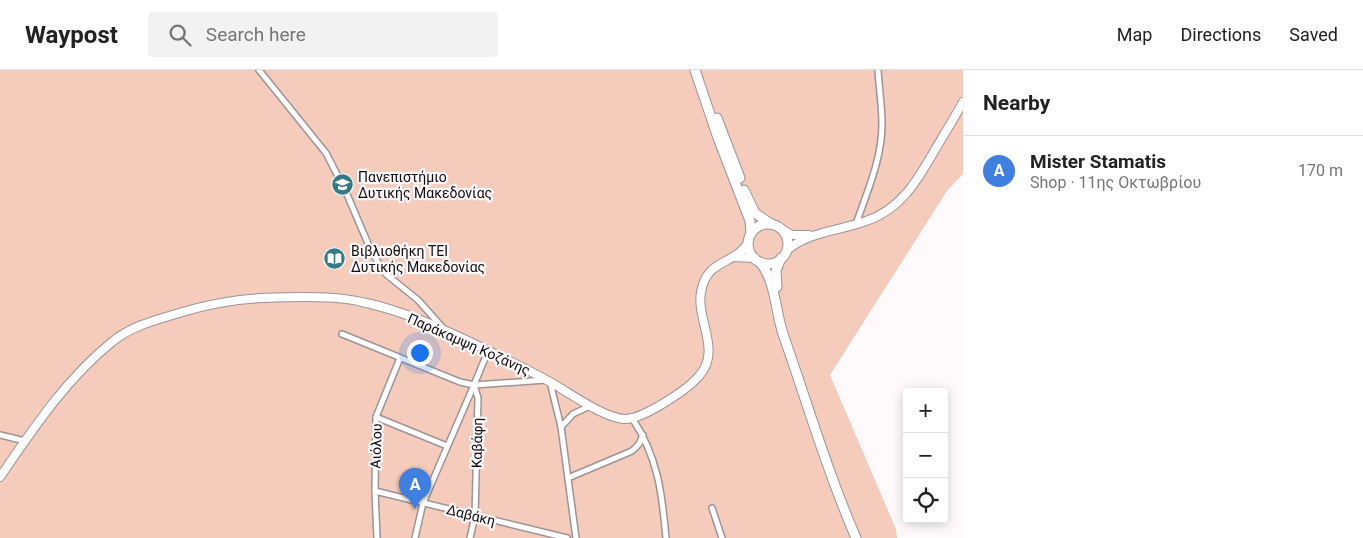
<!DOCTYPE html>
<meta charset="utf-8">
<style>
body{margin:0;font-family:Roboto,sans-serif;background:#f2f2f2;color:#222}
.controls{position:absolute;right:15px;bottom:15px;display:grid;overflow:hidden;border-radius:5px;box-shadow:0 2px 12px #0003}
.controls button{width:45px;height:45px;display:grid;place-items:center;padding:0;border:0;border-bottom:1px solid #e0e0e0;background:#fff;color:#222;font:25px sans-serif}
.you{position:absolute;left:419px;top:282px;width:18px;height:18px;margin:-12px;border:4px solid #fff;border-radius:50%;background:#1a73e8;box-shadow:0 0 0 8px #1a73e833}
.badge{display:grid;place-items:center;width:32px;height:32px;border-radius:50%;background:#0b8043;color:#fff;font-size:16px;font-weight:700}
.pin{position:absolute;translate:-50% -41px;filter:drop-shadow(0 1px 2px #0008)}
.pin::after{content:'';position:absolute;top:26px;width:18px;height:15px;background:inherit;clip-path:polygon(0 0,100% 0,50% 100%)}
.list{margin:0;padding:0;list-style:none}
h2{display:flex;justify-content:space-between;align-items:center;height:65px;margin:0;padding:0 20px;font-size:21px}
h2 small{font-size:16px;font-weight:400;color:#767676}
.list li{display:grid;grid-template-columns:32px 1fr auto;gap:15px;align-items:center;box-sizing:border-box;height:70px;padding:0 20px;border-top:1px solid #e0e0e0}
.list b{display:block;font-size:19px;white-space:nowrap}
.list p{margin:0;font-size:16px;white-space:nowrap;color:#767676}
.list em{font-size:16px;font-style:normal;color:#767676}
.icon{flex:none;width:28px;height:28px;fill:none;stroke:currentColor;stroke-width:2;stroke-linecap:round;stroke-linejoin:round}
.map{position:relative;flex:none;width:963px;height:468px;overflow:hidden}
header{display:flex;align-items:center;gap:30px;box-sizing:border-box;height:70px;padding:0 25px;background:#fff;border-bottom:1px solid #e0e0e0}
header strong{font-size:24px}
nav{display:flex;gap:28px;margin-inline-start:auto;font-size:18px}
.search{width:350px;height:45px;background:#f2f2f2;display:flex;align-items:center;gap:12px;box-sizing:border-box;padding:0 18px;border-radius:5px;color:#767676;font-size:19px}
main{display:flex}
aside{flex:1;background:#fff}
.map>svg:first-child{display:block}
.green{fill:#f5cbbc}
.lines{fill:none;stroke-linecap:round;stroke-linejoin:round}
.street-casing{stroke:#9d9398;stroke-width:8}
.secondary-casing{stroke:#9d9398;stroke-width:10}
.primary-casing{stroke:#9d9398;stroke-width:11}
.street{stroke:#fff;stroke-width:5}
.secondary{stroke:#fff;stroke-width:8}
.primary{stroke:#fff;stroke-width:9}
.labels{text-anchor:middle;stroke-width:4.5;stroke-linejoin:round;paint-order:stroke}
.poi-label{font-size:14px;fill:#0f0b0d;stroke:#fef9fb;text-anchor:start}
.street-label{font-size:14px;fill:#0f0b0d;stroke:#fef9fb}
</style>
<header>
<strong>Waypost</strong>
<div class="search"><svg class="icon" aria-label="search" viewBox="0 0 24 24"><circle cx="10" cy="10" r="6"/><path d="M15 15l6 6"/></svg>Search here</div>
<nav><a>Map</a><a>Directions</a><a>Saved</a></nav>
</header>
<main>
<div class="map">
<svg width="963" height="468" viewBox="0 0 963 468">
<rect width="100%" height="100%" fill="#fef9fb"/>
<path class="green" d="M0,0H963V104L947,121L830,305L896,459L897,468H0Z"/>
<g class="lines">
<defs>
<g id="street">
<path d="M259,0L326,83L346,122L369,176L381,198L387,205L418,230L442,257"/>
<path d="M856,154C867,122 882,89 882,54C882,36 879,18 878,0"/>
<path d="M342,264L460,312L474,315L546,310"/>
<path d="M550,312L561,357L576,468"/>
<path d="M376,347L447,376"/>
<path d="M632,348C658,387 662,423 666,468"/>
<path d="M561,357L573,344L590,336"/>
<path d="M0,365L25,371"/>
<path d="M568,408L632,381L639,374L643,365"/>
<path d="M375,421L567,468"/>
<path d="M712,438L722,468"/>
<path d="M377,468L375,421L376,347L400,288"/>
<path d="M415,468L423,433L474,315"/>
<path d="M470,468L475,446L478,328L474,315L488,281"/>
</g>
<g id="secondary">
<path d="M783,160L792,165H809"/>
<path d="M787,180C811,161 839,161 866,151C902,139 918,109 936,78C945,63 955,47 963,32"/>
<path d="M733,187L755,188"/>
<path d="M0,407C33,359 66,309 112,272C131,256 156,250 179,243C222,230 254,227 299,227C320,227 341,227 362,232C405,241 445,260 485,279C507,290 529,300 550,312C570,323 602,347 624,349C642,350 687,320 699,306C722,281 696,250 701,222C707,187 736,196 749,171"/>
</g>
<g id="primary">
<path d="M695,0L718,68L750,151L751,163"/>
<path d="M717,48L740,108"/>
<path d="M744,120L755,143L771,154"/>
<circle cx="768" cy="174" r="20"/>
<path d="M760,192C776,212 775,240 783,264C807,332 827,401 856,468"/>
<path d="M777,217L776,201L781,188"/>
</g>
</defs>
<use href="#street" class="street-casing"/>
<use href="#secondary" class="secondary-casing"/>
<use href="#primary" class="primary-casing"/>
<use href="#street" class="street"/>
<use href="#secondary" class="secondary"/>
<use href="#primary" class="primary"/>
</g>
<defs>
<symbol id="university-disc" viewBox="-11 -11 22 22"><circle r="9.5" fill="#347a86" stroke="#fef9fb"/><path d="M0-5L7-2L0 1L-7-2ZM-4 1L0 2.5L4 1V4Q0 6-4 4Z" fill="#fff"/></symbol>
<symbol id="library-disc" viewBox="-11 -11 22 22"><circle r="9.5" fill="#347a86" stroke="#fef9fb"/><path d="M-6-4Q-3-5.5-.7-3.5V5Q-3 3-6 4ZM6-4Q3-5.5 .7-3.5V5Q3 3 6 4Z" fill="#fff"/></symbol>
</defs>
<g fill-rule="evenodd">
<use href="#university-disc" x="330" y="102" width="25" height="25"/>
<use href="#library-disc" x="322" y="176" width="25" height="25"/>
</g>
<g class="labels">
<g class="poi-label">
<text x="358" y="112">Πανεπιστήμιο<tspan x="358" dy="16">Δυτικής Μακεδονίας</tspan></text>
<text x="351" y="186">Βιβλιοθήκη ΤΕΙ<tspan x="351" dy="16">Δυτικής Μακεδονίας</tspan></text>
</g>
<g class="street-label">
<text transform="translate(469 274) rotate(24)" y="5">Παράκαμψη Κοζάνης</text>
<text transform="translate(477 373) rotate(-89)" y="5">Καβάφη</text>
<text transform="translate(376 376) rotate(-88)" y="5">Αιόλου</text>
<text transform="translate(471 445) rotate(14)" y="5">Δαβάκη</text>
</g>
</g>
</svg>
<div class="controls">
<button>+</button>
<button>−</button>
<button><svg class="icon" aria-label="locate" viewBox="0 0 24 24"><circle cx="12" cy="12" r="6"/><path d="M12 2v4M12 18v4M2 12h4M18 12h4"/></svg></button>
</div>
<div class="you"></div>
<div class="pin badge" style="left:415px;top:439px;background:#3f7fe0">A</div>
</div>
<aside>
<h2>Nearby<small></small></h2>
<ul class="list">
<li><span class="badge" style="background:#3f7fe0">A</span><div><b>Mister Stamatis</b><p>Shop · 11ης Οκτωβρίου</p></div><em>170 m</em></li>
</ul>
</aside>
</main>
